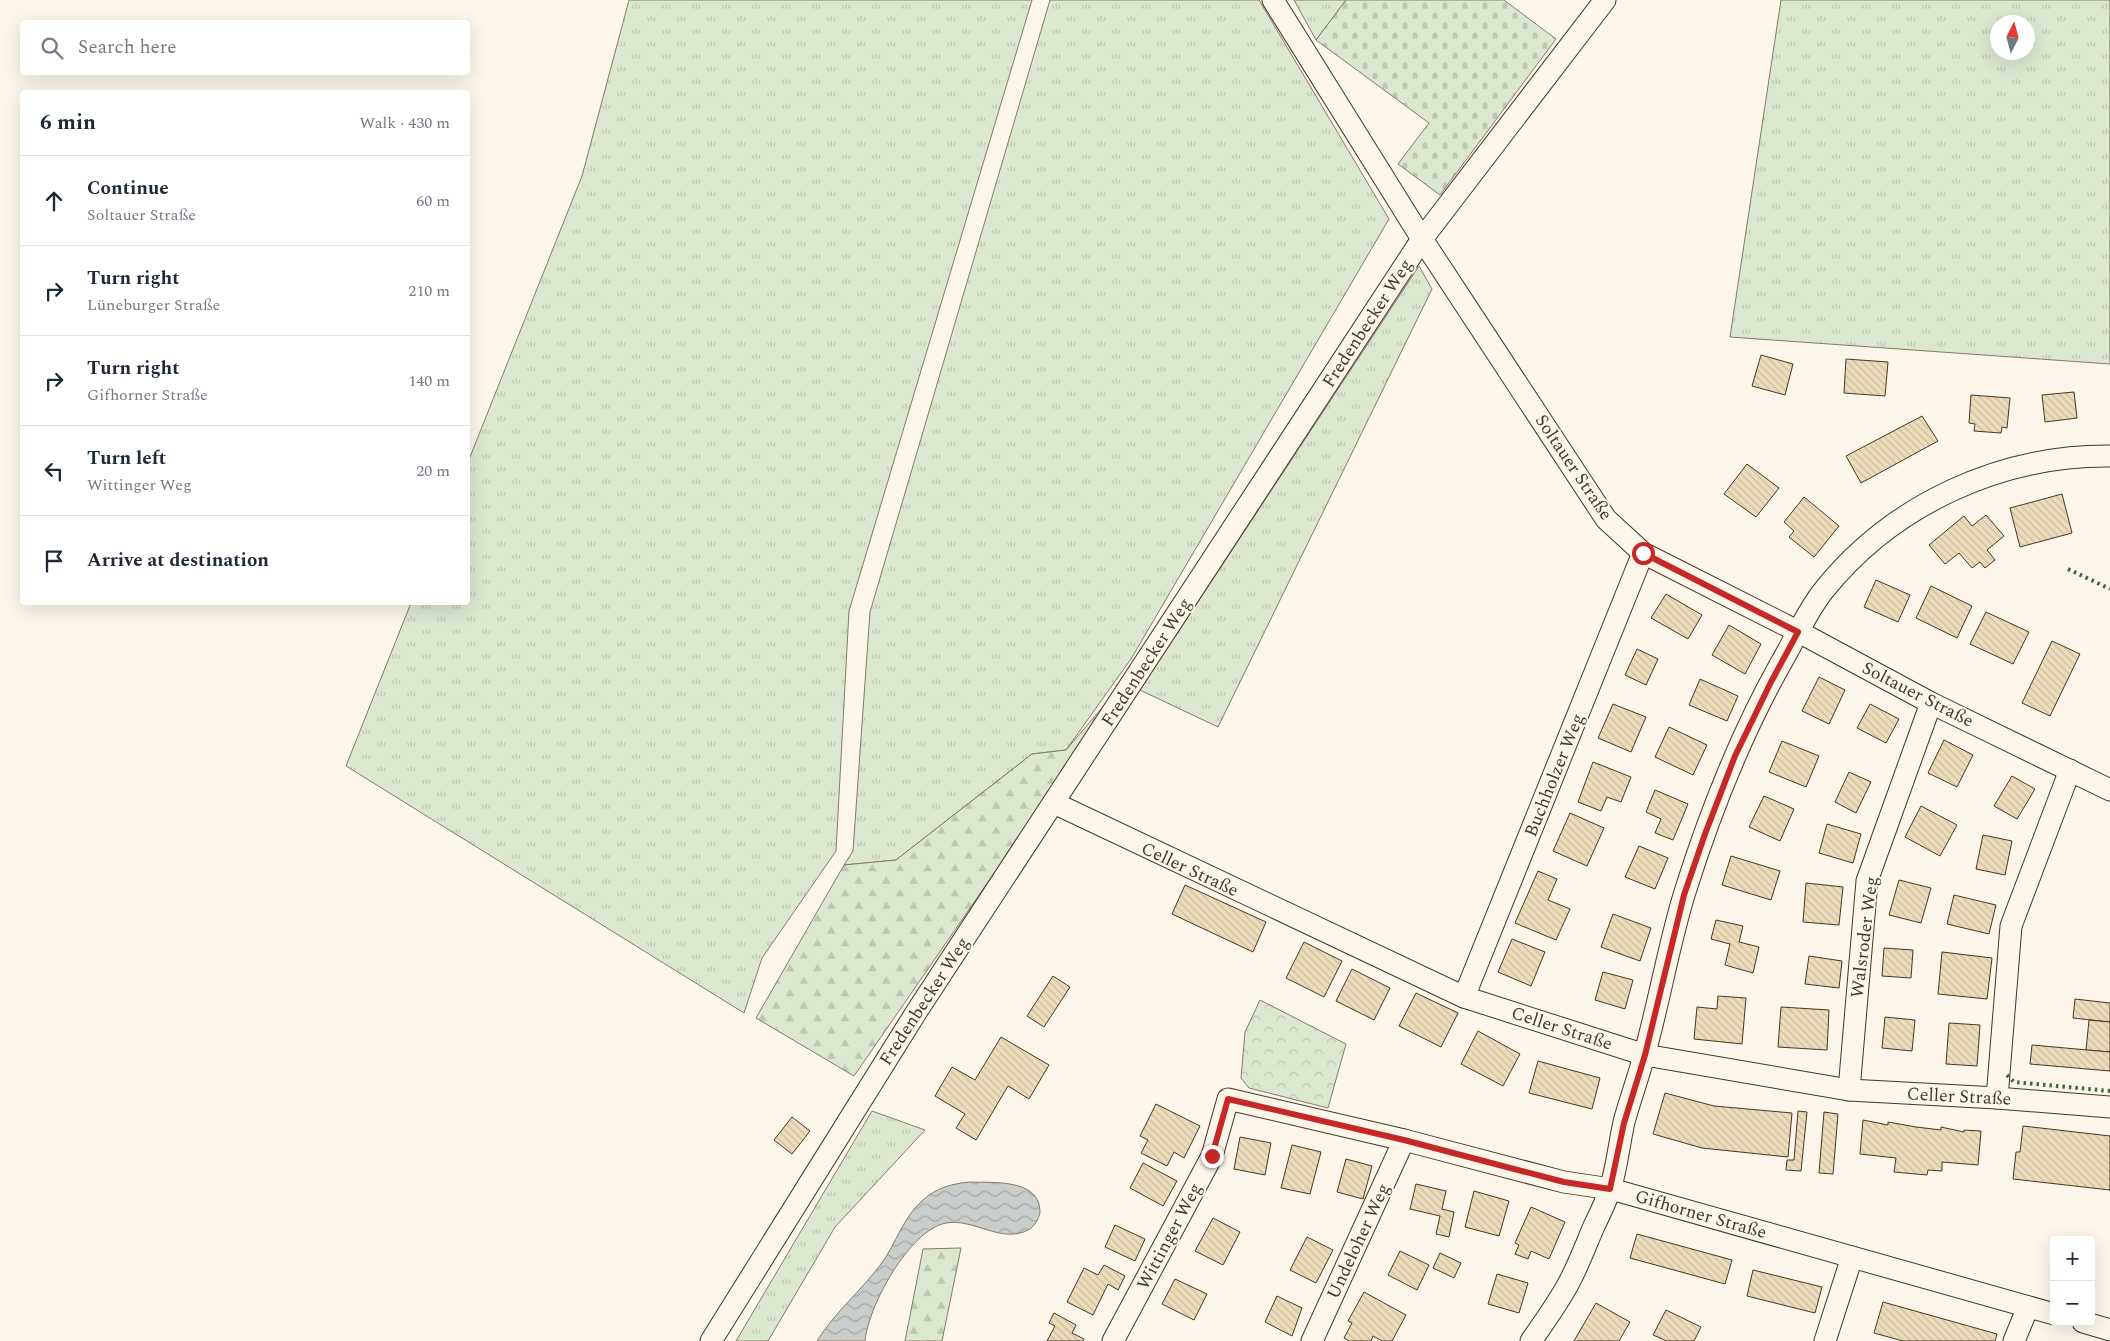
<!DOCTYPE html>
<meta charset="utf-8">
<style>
body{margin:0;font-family:Spectral,serif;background:#f6f6f7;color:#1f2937}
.controls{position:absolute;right:15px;bottom:15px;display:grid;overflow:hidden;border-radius:5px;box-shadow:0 5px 20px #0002}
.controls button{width:45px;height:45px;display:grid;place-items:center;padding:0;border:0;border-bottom:1px solid #e0e1e3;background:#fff;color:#1f2937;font:25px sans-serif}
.compass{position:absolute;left:1990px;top:15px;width:45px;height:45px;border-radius:50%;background:#fff;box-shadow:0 5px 20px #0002;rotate:6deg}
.stop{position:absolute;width:15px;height:15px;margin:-11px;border:4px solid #c62828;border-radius:50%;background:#fff}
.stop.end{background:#c62828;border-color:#fff;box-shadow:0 1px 5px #0008}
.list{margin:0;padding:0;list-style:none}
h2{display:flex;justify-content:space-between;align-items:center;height:65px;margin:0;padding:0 20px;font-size:21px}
h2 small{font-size:16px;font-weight:400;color:#747a83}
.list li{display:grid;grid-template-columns:32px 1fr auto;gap:15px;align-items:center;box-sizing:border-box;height:90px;padding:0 20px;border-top:1px solid #e0e1e3}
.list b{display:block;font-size:19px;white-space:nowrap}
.list p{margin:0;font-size:16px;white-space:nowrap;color:#747a83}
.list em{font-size:16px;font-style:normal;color:#747a83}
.icon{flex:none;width:28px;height:28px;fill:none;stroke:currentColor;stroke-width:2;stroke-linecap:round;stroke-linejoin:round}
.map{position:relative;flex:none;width:2110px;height:1341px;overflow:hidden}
.search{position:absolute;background:#fff;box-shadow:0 5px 20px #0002;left:20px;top:20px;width:450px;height:55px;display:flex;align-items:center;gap:12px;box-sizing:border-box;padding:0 18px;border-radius:5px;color:#747a83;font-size:19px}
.panel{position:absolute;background:#fff;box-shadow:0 5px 20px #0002;left:20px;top:90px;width:450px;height:515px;border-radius:5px}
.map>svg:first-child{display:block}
.grass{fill:url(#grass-tufts);stroke:#887966;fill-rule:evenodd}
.forest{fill:url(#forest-firs);stroke:#887966}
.cemetery{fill:url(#cemetery-stones);stroke:#887966}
.park{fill:url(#park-crowns);stroke:#887966}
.water{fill:url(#water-waves);stroke:#887966}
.building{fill:url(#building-back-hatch);stroke:#4a3520}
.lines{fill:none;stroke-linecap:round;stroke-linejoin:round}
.minor-casing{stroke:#4a3520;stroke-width:23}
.minor{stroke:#fbf6e9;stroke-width:21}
.hedge{stroke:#436837;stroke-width:4;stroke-dasharray:2.5 4;stroke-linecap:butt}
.route{stroke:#c62828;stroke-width:6}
.labels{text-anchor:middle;stroke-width:4;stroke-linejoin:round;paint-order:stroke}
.street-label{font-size:18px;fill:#4a3520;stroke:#fbf6e9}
</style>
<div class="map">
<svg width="2110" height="1341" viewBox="0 0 2110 1341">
<defs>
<pattern id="grass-tufts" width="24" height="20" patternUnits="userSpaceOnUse" patternTransform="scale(1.25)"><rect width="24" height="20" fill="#dce7d0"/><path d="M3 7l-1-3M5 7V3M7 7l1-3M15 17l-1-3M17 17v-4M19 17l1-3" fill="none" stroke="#bec7b2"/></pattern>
<pattern id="forest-firs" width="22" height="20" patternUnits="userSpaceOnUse" patternTransform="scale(1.25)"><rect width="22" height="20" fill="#dce7d0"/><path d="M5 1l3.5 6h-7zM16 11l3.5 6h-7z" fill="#bec7b2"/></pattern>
<pattern id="cemetery-stones" width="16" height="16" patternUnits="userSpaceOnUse" patternTransform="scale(1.25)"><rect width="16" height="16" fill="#dce7d0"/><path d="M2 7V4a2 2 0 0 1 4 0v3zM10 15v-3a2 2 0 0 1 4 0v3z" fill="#bec7b2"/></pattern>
<pattern id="park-crowns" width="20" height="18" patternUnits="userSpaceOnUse" patternTransform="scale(1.25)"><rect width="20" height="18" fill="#dce7d0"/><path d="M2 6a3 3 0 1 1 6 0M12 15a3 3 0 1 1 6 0" fill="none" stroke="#bec7b2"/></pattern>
<pattern id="water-waves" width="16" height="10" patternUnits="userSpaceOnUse" patternTransform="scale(1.25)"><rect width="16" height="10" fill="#c9cecd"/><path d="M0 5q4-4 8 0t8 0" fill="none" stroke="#a5a8a6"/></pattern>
<pattern id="building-back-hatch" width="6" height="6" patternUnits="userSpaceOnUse" patternTransform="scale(1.25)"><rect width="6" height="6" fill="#ecdcbc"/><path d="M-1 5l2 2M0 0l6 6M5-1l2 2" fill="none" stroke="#ccbda1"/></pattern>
</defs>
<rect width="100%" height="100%" fill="#fbf6e9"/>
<g class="grass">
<path d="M629,0H1032L849,611L836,851L762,958L744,1013L346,766L411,603L468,602V462L582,176Z"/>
<path d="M1050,0H1259L1389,219L1131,659L1066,750L1032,754L896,860L844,865L853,851L870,612Z"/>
<path d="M1294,0H1346L1316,40Z"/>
<path d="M1781,0H2110V364L1730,337ZM1998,22H2028V52H1998Z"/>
<path d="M1419,266L1432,289L1218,727L1140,690Z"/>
<path d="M872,1111L925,1130L835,1227L768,1341H736Z"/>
</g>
<g class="forest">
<path d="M1136,668L854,1076L756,1018L844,865L896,860L1032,754L1066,750Z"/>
<path d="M961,1248L942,1341H905L923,1249Z"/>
</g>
<path class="cemetery" d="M1346,0H1504L1556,39L1440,195L1398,164L1429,123L1316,40Z"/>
<path class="park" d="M1260,1000L1346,1044L1328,1108L1249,1088L1241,1078L1245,1032Z"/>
<path class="water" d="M969,1182C992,1183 1040,1178 1040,1212C1039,1219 1034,1227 1028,1230C1001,1244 974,1218 946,1223C909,1230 868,1307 865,1341H817C835,1312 861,1291 881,1264C896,1244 903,1217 923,1200C936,1188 951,1184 969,1182Z"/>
<g class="building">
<path d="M1761,355L1793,364L1785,395L1752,386Z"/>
<path d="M1846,359L1888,362L1885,396L1844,393Z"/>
<path d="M2074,392L2077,418L2045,422L2042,395Z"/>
<path d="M1971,395L2010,398L2007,428L2002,427L2001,433L1974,431L1975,424L1969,423Z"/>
<path d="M1922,416L1938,441L1861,483L1846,456Z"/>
<path d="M1747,464L1779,488L1756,517L1724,494Z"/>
<path d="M2062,494L2072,533L2020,547L2010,508Z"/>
<path d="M1804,497L1839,526L1814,557L1789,537L1794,531L1784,522Z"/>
<path d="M1986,515L2004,536L1987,550L1995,560L1985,568L1980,562L1972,568L1959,553L1945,564L1929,545L1964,516L1972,526Z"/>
<path d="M1876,580L1910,595L1898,622L1864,607Z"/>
<path d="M1931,586L1972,606L1957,638L1916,618Z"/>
<path d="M1666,594L1702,615L1688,639L1651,618Z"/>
<path d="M1986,612L2029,632L2013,664L1970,644Z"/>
<path d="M1729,625L1761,644L1745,674L1712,655Z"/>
<path d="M2052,641L2080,654L2050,716L2022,703Z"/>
<path d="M1637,649L1658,659L1646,685L1625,675Z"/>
<path d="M1819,677L1845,690L1829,724L1802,711Z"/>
<path d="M1700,679L1738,696L1727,721L1689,705Z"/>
<path d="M1613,704L1646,717L1631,752L1598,738Z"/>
<path d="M1870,704L1899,719L1886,743L1857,728Z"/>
<path d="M1669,727L1707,745L1693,775L1655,757Z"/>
<path d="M1944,740L1973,755L1957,787L1928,773Z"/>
<path d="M1782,741L1819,756L1806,787L1769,772Z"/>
<path d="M1593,762L1631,777L1621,802L1607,797L1601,811L1578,802Z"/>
<path d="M1849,772L1871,782L1856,813L1835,802Z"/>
<path d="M2012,776L2035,789L2017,819L1994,806Z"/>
<path d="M1655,790L1688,804L1673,840L1655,833L1661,819L1646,812Z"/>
<path d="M1764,796L1794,809L1780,841L1749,827Z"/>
<path d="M1921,806L1957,825L1940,856L1905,837Z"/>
<path d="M1570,813L1604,828L1587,866L1553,851Z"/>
<path d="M1827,824L1861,834L1853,863L1819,853Z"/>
<path d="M1983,835L2012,841L2005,875L1976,869Z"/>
<path d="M1639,846L1668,858L1655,889L1625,877Z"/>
<path d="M1731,856L1780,871L1771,900L1722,885Z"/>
<path d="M1538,871L1557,879L1548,900L1570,909L1556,940L1515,923Z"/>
<path d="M1899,880L1931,888L1921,923L1889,915Z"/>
<path d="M1806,883L1843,887L1839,925L1803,922Z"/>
<path d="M1185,885L1266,922L1253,952L1172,914Z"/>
<path d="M1954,895L1996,905L1989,934L1947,924Z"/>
<path d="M1613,914L1651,928L1640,961L1601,947Z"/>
<path d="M1716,920L1743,926L1739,942L1759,947L1753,973L1725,965L1730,944L1711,939Z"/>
<path d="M1512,939L1545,952L1531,986L1498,972Z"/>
<path d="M1304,942L1342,961L1324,997L1286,978Z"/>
<path d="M1884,948L1913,950L1911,978L1882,976Z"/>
<path d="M1942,952L1992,958L1987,999L1938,994Z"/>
<path d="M1809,956L1842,961L1839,988L1805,984Z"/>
<path d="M1352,969L1390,988L1374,1020L1336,1001Z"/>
<path d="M1603,972L1633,980L1625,1009L1595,1000Z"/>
<path d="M1053,976L1070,987L1044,1027L1027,1016Z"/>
<path d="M1416,993L1458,1013L1441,1047L1399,1026Z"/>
<path d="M1718,996L1746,998L1742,1044L1694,1039L1697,1007L1717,1009Z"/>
<path d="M2075,999L2110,1003V1022L2073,1018Z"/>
<path d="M1781,1007L1829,1010L1827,1050L1778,1047Z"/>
<path d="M1885,1017L1915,1020L1912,1051L1882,1048Z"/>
<path d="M2089,1020L2110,1022V1052L2086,1050Z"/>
<path d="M1949,1023L1980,1025L1977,1066L1946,1064Z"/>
<path d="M1478,1031L1520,1054L1503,1086L1461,1064Z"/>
<path d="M1001,1037L1049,1065L1029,1099L1008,1086L976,1140L956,1128L965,1114L935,1096L952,1067L975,1080Z"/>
<path d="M2032,1045L2110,1052V1071L2030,1064Z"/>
<path d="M1538,1061L1600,1078L1592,1109L1529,1093Z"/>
<path d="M1665,1093L1714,1106L1792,1113L1788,1157L1702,1148L1653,1134Z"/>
<path d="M1156,1104L1200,1126L1184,1158L1174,1152L1167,1166L1141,1153L1148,1140L1140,1136Z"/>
<path d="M1798,1111L1807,1112L1801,1171L1786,1170L1787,1160H1794Z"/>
<path d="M1824,1112L1838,1114L1833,1174L1819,1173Z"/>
<path d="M792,1117L810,1131L792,1154L774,1140Z"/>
<path d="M1863,1120L1888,1125V1122L1916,1127L1941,1130V1127L1964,1132V1130L1981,1131L1978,1165L1942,1162V1171L1928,1170L1927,1175L1894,1172L1896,1158L1860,1154Z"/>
<path d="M2023,1126L2110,1136V1190L2013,1179L2016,1152H2020Z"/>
<path d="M1240,1137L1271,1143L1265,1175L1234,1169Z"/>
<path d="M1292,1145L1321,1152L1310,1194L1281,1188Z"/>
<path d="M1346,1159L1372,1166L1363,1199L1337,1192Z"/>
<path d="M1143,1163L1177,1181L1163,1206L1130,1188Z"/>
<path d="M1416,1184L1446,1191L1442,1209L1454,1212L1449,1237L1436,1234L1440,1216L1410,1209Z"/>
<path d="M1474,1191L1509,1201L1499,1236L1465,1227Z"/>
<path d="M1531,1207L1565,1222L1549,1259L1531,1251L1528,1259L1515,1254L1519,1245L1515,1243Z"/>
<path d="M1213,1218L1240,1232L1223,1265L1195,1251Z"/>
<path d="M1115,1225L1145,1239L1135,1261L1105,1247Z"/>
<path d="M1637,1234L1732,1260L1725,1284L1630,1258Z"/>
<path d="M1307,1237L1333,1250L1316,1283L1290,1270Z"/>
<path d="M1400,1251L1429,1265L1417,1290L1388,1275Z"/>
<path d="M1440,1253L1461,1263L1454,1278L1433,1268Z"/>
<path d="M1104,1265L1125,1276L1118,1290L1108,1284L1093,1315L1067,1302L1084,1268L1098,1275Z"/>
<path d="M1753,1270L1822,1287L1815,1313L1747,1296Z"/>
<path d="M1497,1274L1528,1283L1519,1313L1488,1304Z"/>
<path d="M1175,1279L1207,1294L1194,1320L1162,1304Z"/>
<path d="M1364,1292L1406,1315L1392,1341H1382L1373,1336L1371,1341H1349L1344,1338L1352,1323L1348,1321Z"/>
<path d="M1277,1296L1302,1308L1292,1336L1265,1322Z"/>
<path d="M1883,1302L1997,1334L1995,1341H1903L1874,1333Z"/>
<path d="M1596,1303L1630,1322L1619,1341H1574Z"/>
<path d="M1666,1310L1701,1327L1694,1341H1667L1653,1335Z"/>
<path d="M1054,1313L1076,1325L1072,1333L1084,1339L1083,1341H1047L1055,1326L1049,1323Z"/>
</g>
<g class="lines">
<defs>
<g id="minor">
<path d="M1273,0L1422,239L1606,519L1643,553L1799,632L1931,703L2110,790"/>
<path d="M1054,803L1464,997L1645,1055L1849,1090L1997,1098L2110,1107"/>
<path d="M1464,997L1643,553"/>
<path d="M1849,1090L1867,881L1931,703"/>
<path d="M1997,1098L2011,926L2070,770"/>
<path d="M2083,1322L2110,1330"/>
<path d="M711,1341L917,1011L1422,239L1605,0"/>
<path d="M1113,1341L1212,1156L1228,1099L1404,1140L1564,1182L1611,1189L2054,1314"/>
<path d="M1312,1341L1404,1140"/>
<path d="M1531,1341C1543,1324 1555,1307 1566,1288C1577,1269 1585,1247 1594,1226C1600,1214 1606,1202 1610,1189C1617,1168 1619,1144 1624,1122C1630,1100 1638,1078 1644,1056C1659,1003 1668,948 1684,895C1709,815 1740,736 1781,663C1795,639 1807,611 1824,590C1893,504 2001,455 2110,456"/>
<path d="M1825,1341L1852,1257"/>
<path d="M2014,1341L2028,1307"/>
</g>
</defs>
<use href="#minor" class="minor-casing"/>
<use href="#minor" class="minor"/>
<g class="hedge">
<path d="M2068,569L2110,589"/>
<path d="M2007,1075L2014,1082L2110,1091"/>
</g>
</g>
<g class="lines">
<path class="route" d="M1212,1156L1228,1099L1404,1140L1564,1182L1610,1189L1624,1123L1645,1055L1684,895L1705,834L1735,756L1771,682L1798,632L1643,553"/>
</g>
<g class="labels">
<g class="street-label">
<text transform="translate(1367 323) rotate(-57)" y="6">Fredenbecker Weg</text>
<text transform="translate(1574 467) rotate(56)" y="6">Soltauer Straße</text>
<text transform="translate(1146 662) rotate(-57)" y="6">Fredenbecker Weg</text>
<text transform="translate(1918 694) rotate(27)" y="6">Soltauer Straße</text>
<text transform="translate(1554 775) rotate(-68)" y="6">Buchholzer Weg</text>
<text transform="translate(1190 869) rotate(25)" y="6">Celler Straße</text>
<text transform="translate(1864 937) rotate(-83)" y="6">Walsroder Weg</text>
<text transform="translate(924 1001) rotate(-57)" y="6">Fredenbecker Weg</text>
<text transform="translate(1562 1028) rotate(18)" y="6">Celler Straße</text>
<text transform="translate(1959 1096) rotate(3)" y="6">Celler Straße</text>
<text transform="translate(1701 1214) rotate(16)" y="6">Gifhorner Straße</text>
<text transform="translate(1169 1236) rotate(-62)" y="6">Wittinger Weg</text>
<text transform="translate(1358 1241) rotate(-65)" y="6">Undeloher Weg</text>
</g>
</g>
</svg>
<div class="controls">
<button>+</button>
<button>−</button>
</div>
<svg class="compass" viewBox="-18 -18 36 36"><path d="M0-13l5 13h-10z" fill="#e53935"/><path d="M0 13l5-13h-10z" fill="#747a83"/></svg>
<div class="stop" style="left:1643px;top:553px"></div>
<div class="stop end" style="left:1212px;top:1156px"></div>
<div class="search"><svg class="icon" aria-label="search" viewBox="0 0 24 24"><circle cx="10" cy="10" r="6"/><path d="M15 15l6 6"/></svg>Search here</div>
<section class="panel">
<h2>6 min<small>Walk · 430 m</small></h2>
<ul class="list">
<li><svg class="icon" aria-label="ahead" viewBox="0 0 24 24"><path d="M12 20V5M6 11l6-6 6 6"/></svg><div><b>Continue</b><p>Soltauer Straße</p></div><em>60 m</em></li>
<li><svg class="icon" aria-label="right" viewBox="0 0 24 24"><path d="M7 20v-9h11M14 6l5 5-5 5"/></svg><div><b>Turn right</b><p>Lüneburger Straße</p></div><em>210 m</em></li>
<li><svg class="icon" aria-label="right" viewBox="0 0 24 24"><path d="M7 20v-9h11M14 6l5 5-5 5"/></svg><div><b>Turn right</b><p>Gifhorner Straße</p></div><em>140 m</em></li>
<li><svg class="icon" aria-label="left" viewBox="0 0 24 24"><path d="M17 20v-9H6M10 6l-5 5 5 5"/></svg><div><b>Turn left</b><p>Wittinger Weg</p></div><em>20 m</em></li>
<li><svg class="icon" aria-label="arrive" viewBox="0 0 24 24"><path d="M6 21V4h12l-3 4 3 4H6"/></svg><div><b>Arrive at destination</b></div></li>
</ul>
</section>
</div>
